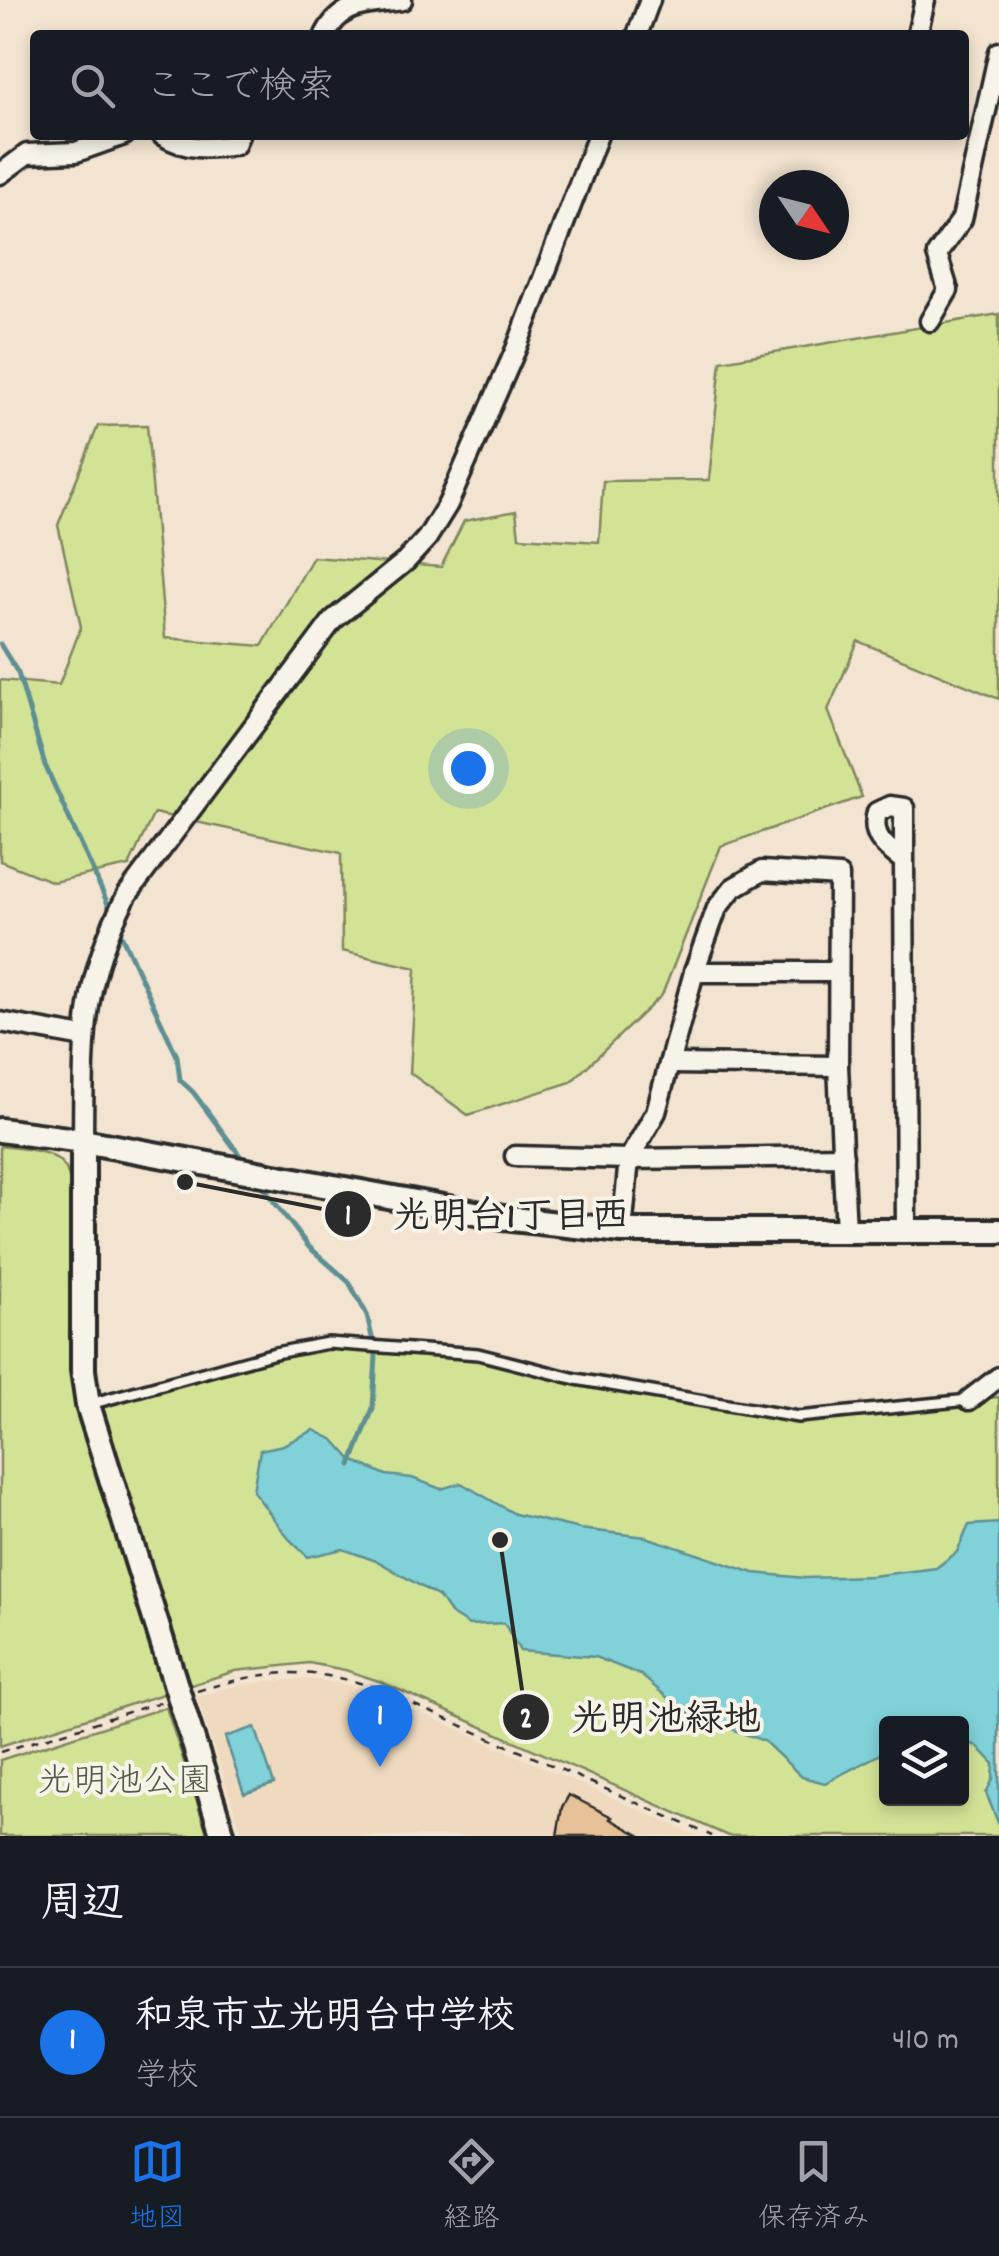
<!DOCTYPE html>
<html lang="ja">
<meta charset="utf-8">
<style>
body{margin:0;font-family:Dekko,"Klee One",sans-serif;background:#20242c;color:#f1f3f6}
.controls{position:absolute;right:30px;bottom:30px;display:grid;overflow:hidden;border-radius:10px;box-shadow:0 5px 15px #0003}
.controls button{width:90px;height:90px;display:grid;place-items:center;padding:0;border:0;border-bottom:2px solid #363941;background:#171b24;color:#f1f3f6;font:50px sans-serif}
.compass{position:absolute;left:759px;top:170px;width:90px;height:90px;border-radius:50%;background:#171b24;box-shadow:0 5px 15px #0003;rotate:125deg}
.you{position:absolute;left:468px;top:768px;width:35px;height:35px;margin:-25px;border:8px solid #fff;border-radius:50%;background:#1a73e8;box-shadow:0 0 0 15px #1a73e833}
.badge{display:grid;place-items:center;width:65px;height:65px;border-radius:50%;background:#1a73e8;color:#fff;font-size:32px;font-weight:700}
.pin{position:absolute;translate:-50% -82px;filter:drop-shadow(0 2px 5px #0008)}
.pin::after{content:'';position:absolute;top:52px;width:35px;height:30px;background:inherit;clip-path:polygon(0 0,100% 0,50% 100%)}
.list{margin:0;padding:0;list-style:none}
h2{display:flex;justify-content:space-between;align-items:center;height:130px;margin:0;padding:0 40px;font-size:42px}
h2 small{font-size:32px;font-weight:400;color:#9ea1a6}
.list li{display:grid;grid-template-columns:65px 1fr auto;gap:30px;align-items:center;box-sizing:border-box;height:150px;padding:0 40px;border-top:2px solid #363941}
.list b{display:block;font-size:38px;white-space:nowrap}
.list p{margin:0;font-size:32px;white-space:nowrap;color:#9ea1a6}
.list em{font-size:32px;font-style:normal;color:#9ea1a6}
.icon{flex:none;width:55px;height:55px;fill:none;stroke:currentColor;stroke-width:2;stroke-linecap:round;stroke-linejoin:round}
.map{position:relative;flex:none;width:999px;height:1836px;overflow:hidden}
.search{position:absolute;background:#171b24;box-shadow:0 5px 15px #0003;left:30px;right:30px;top:30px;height:110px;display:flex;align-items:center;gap:25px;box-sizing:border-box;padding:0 35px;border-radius:10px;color:#9ea1a6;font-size:38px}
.sheet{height:280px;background:#171b24}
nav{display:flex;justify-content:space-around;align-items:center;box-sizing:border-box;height:140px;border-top:2px solid #363941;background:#171b24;font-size:28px;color:#9ea1a6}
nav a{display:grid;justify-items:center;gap:5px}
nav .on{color:#1a73e8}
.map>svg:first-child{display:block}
.built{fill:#efdabf}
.green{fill:#d3e396;stroke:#7f8760;stroke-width:2.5;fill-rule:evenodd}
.water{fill:#80d1d8;stroke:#5e8f93;stroke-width:2.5}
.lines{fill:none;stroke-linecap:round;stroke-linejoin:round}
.stream{stroke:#5e8f93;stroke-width:5}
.building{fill:#e7c298;stroke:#2b2b2b;stroke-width:2.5}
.service-casing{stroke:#2b2b2b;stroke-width:16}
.minor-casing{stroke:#2b2b2b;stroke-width:25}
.tertiary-casing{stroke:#2b2b2b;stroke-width:30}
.path{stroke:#2b2b2b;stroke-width:2.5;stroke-dasharray:8 8;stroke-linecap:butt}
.service{stroke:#f7f3e8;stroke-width:9}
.minor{stroke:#f7f3e8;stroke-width:18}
.tertiary{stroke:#f7f3e8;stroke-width:22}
.labels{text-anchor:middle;stroke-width:8;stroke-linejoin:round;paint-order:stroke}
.park-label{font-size:35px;fill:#555946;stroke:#f7f3e8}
.leader{fill:none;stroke:#2b2b2b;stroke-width:4}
.callout-dot{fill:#2b2b2b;stroke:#f7f3e8;stroke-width:4}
.mark-label{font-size:30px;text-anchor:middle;font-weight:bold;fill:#fff}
.callout-label{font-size:38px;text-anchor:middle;font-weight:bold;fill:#2b2b2b;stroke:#f7f3e8;stroke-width:8;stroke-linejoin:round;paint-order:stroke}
</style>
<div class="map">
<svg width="999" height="1836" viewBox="0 0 999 1836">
<rect width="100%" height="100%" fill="#f2e4d0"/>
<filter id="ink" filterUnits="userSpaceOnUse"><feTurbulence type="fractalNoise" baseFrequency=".01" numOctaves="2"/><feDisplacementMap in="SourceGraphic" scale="20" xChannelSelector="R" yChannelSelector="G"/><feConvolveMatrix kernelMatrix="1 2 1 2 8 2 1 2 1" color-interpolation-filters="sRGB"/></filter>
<g filter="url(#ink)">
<path class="built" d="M311,1679L350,1686L382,1696L698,1836H243L197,1697L230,1687L269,1681Z"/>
<g class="green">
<path d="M999,314V699L858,641L828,710L862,797L721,846L662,995L571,1082L468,1115L410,1073L416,968L342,951L341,853L154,813L129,866L53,882L0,861V680L59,685L81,627L58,525L98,426L147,425L165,638L262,646L313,557L441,567L464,521L516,511L519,537L599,542L603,481L709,480L721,361Z"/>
<path d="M0,1146C20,1149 53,1148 65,1167C81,1193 68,1325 70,1363C71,1379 74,1394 78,1409L328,1343L478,1354L576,1379L798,1417L999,1397V1836H728L379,1681L345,1670L309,1663L235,1671L0,1746ZM886,1724H962V1798H886Z"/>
<path d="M166,1707L208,1836H0V1760Z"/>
</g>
<g class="water">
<path d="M314,1430L334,1440L352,1460L386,1475L412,1478L441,1489L461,1483L515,1514L580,1529L646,1537L754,1573L805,1578L872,1576L936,1568L957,1552L969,1525L999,1523V1825L986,1793L993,1779L994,1764L977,1746L962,1740V1724H886V1751L825,1783L802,1777L764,1741L683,1711L641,1675L595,1657L520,1651L504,1623L469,1625L450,1613L439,1597L379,1562L343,1549L308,1557L289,1539L253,1491L260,1450L283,1445Z"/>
<path d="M255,1727L274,1784L244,1794L225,1737Z"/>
</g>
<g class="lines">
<g class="stream">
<path d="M0,644L18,673L45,765L112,913"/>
<path d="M118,928L177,1056L180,1080L193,1092L244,1161"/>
<path d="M259,1182L308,1246L349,1282L367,1315L376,1355L373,1408L351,1465"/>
</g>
</g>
<path class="building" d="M569,1795L612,1817L610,1819L641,1836H557L562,1807Z"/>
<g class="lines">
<defs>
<path id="service" d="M90,1404L275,1353L328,1343L478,1354L576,1379L798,1417L969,1400"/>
<g id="minor">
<path d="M325,35C342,1 368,5 402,0"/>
<path d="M637,35L650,0"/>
<path d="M917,35L925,0"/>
<path d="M162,135C187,150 207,149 235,145L239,135"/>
<path d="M0,174L27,154L76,152L124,135"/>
<path d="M930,321L948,290L937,254L962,219L999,52"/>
<path d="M904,861V808L890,806L877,812C870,837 886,847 904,861L906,1230"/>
<path d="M694,972H838"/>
<path d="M0,1022L84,1037"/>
<path d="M670,1064L838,1066"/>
<path d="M83,1141C84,1045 80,982 127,895L333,620L406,561L427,538L448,504L516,349L598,135"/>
<path d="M515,1156L629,1159L843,1156"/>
<path d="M622,1231L629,1159L656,1112L694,972L717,908L733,888L762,871L839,876L838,1066L846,1231"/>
<path d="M969,1400L999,1377"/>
</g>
<g id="tertiary">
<path d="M0,1130L83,1141L503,1218L622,1231H999"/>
<path d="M83,1141V1370L88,1405L223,1836"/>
</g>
</defs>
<use href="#service" class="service-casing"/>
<use href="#minor" class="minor-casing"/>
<use href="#tertiary" class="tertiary-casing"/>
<g class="path">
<path d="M197,1691C267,1670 303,1666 374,1687L712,1836"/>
<path d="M0,1752L161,1702"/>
</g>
<use href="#service" class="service"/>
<use href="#minor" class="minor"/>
<use href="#tertiary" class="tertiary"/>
</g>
</g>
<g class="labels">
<g class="park-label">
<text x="125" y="1791">光明池公園</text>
</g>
</g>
<path class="leader" d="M185 1182L348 1214M500 1540L526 1717"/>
<g class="callout-dot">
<circle cx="185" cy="1182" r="10"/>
<circle cx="500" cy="1540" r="10"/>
<circle cx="348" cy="1214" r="25"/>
<circle cx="526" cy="1717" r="25"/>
</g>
<g class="mark-label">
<text x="348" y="1224">1</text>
<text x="526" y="1727">2</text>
</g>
<g class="callout-label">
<text x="511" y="1227">光明台1丁目西</text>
<text x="666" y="1730">光明池緑地</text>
</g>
</svg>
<div class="controls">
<button><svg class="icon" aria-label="layers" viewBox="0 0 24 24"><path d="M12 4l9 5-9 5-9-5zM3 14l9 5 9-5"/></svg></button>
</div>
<svg class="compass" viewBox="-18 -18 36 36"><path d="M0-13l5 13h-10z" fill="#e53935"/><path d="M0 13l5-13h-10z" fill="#9ea1a6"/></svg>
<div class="you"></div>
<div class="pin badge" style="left:380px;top:1767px">1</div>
<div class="search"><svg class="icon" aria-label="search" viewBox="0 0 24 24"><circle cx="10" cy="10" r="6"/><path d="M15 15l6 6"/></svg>ここで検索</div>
</div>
<section class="sheet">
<h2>周辺<small></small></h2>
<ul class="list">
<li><span class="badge">1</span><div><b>和泉市立光明台中学校</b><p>学校</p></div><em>410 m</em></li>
</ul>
</section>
<nav>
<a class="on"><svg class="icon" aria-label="map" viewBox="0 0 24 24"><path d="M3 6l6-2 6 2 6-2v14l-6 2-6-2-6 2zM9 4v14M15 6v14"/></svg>地図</a>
<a><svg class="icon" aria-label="directions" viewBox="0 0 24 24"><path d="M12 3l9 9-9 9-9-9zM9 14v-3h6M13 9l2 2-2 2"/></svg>経路</a>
<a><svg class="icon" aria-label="saved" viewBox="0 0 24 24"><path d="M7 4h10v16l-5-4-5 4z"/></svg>保存済み</a>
</nav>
